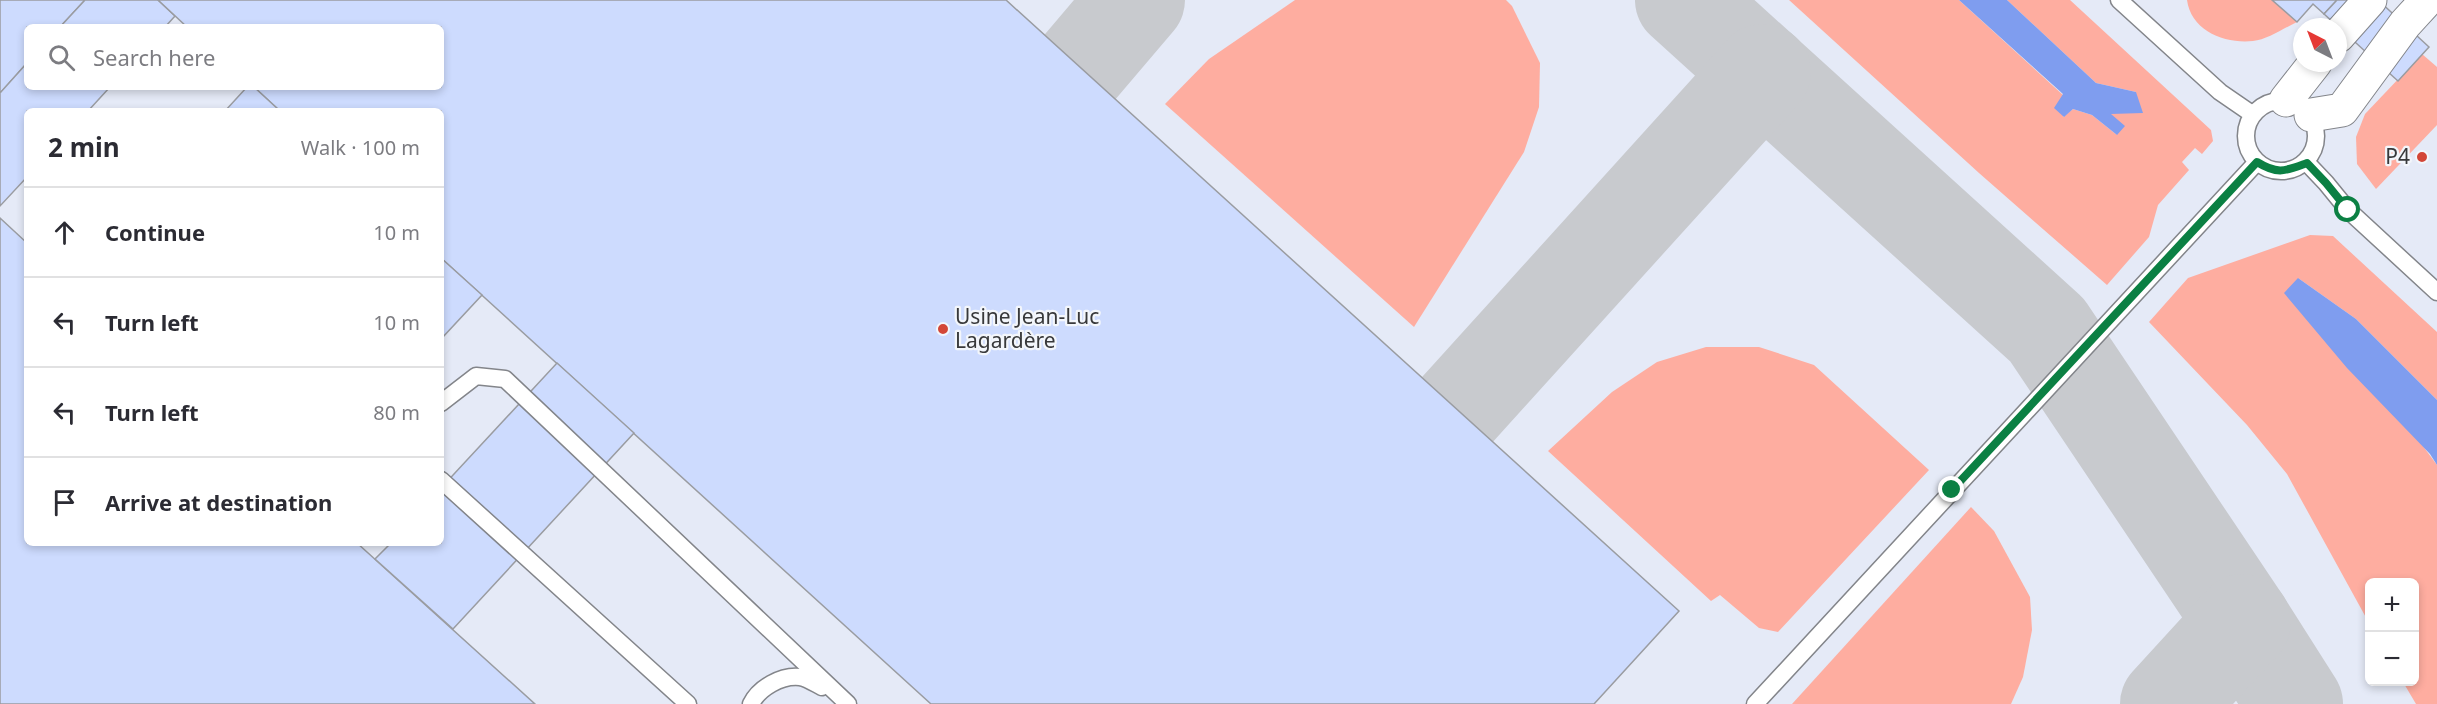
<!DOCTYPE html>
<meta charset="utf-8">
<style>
body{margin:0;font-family:"Noto Sans",sans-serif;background:#f2f2f3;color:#2b2b33}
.controls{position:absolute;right:18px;bottom:18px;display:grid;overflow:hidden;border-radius:9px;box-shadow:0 3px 9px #0003}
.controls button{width:54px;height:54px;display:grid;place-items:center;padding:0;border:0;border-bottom:2px solid #e1e1e2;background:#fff;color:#2b2b33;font:30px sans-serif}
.compass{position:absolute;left:2293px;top:18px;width:54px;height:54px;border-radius:50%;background:#fff;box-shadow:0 3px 9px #0003;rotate:318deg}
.stop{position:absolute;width:18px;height:18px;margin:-14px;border:4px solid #0b8043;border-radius:50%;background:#fff}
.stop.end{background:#0b8043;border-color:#fff;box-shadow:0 2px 6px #0008}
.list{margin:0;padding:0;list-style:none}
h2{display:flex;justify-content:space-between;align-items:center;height:78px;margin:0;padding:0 24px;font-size:26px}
h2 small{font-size:20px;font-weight:400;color:#7c7c81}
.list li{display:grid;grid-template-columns:39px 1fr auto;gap:18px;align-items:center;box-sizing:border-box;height:90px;padding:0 24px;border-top:2px solid #e1e1e2}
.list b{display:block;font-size:22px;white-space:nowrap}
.list em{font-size:20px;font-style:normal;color:#7c7c81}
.icon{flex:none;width:33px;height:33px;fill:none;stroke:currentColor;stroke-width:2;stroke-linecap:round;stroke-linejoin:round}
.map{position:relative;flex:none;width:2437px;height:704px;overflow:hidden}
.search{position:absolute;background:#fff;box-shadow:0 3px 9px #0003;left:24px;top:24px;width:420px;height:66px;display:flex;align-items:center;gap:15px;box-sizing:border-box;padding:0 21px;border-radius:9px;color:#7c7c81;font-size:22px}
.panel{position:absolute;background:#fff;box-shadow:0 3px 9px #0003;left:24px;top:108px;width:420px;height:438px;border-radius:9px}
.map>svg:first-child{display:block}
.built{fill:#e5eaf7;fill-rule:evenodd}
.green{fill:#feada0}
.water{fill:#7f9def}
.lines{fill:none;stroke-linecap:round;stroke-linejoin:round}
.taxiway{stroke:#c8cace;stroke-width:96}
.building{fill:#cddbfe;stroke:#9a9ca1;stroke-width:1.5}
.service-casing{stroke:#83858a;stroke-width:19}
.minor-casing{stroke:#83858a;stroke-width:35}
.service{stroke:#fff;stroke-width:16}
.minor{stroke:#fff;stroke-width:33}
.route{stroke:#0b8043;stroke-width:8}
.poi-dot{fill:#d34637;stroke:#f3f6fb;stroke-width:2}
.labels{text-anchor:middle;stroke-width:4.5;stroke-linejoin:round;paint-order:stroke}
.poi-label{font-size:21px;fill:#38393b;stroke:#f3f6fb;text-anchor:end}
</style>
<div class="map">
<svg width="2437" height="704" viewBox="0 0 2437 704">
<rect width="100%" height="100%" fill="#f3f6fb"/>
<path class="built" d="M0,0H2437V704H0ZM27,27H441V87H27ZM2302,27H2338V63H2302ZM27,111H441V543H27ZM2370,582H2414V682H2370Z"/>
<g class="green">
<path d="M1295,0H1506L1512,6L1540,63L1539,107L1524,152L1414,327L1165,104L1209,59Z"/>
<path d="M1789,0H1959L2063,95V117L2073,109L2092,115L2117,135L2110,114L2136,92L2096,83L2007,0H2070L2211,130L2213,141L2202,154L2195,148L2182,162L2189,170L2158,205L2149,237L2107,285L1979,173Z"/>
<path d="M2187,0H2272L2297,22C2284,28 2267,40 2253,41C2225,44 2191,31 2187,0Z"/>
<path d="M2422,54L2437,67V125L2376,189L2357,164L2356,137L2365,114Z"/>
<path d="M2310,235L2333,236L2437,332V400L2356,319L2298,278L2437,465V704H2416L2403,682H2414V582H2370L2369,623L2287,474L2247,425L2149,322L2188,278Z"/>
<path d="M1706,347H1759L1814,365L1929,470L1778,632L1759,628L1720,595L1711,601L1548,451L1612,392L1657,362Z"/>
<path d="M1971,507L1994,531L2030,597L2032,630L2023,677L2011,704H1792Z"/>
</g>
<g class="water">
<path d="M1959,0H2007L2096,83L2136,92L2143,113L2111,114L2125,126L2117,135L2092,115L2073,109L2064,117L2054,108L2063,94Z"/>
<path d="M2298,278L2356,319L2437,400V465L2430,454L2347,368L2284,293Z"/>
</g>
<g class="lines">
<g class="taxiway">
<path d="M1683,0L2047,330L2243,622L2295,704"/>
<path d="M1080,67L1137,0"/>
<path d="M1457,410L1763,72"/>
<path d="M2168,704L2243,622"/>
</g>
</g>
<g class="building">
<path d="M0,0H85L60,27H27V63L0,93Z"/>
<path d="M85,0H158L175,16L165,27H60Z"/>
<path d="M158,0H1006L1679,611L1594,704H931L441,258V111H280L254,87H441V27H187Z"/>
<path d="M2272,0H2337L2324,14L2313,4L2297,22Z"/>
<path d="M2337,0H2378L2429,47L2398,81L2324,14Z"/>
<path d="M27,63V87H110L88,111H27V177L0,206V93Z"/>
<path d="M247,87H254L280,111H225Z"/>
<path d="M0,218L27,243V543H357L535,704H0Z"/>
<path d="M441,258L482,295L441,339Z"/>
<path d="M557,363L634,433L453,629L375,559L391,543H441V488Z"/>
</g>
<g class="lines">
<defs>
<g id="service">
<path d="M2119,0L2220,92L2252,114"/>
<circle cx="2281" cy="136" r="35"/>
<path d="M2307,163L2326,183L2348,210L2437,292"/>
<path d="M441,403L476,376L505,379L848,704"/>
<path d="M441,480L688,704"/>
<path d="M751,704C759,688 781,675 800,677C807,678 816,684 822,687"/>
<path d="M1755,704L2257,162"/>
</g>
<g id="minor">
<path d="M2338,36L2370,0"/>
<path d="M2286,100L2315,63"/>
<path d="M2311,115L2342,110L2405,24L2427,0"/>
</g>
</defs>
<use href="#service" class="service-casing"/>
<use href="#minor" class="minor-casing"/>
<use href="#service" class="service"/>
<use href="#minor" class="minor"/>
</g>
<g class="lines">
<path class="route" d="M1952,490L2257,162C2278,175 2285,171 2307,163L2326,183L2348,210"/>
</g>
<g class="poi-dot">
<circle cx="2422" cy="157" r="6"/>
<circle cx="943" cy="329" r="6"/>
</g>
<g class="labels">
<g class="poi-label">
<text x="2410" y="164">P4</text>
<text x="955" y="324" text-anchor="start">Usine Jean-Luc<tspan x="955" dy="24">Lagardère</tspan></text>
</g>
</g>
</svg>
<div class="controls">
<button>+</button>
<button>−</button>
</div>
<svg class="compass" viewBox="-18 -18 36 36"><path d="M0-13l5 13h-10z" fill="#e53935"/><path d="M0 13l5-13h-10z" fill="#7c7c81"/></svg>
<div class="stop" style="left:2348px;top:210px"></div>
<div class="stop end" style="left:1952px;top:490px"></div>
<div class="search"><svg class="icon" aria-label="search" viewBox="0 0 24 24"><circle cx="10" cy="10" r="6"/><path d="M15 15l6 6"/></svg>Search here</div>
<section class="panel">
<h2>2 min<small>Walk · 100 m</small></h2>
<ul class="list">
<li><svg class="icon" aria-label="ahead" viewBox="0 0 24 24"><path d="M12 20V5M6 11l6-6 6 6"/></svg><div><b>Continue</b></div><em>10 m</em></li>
<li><svg class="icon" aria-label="left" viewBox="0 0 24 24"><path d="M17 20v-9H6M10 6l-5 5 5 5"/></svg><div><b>Turn left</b></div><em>10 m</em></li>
<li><svg class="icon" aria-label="left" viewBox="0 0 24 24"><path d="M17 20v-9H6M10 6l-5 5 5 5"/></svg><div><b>Turn left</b></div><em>80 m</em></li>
<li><svg class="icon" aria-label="arrive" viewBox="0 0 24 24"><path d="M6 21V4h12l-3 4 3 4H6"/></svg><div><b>Arrive at destination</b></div></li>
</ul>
</section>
</div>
